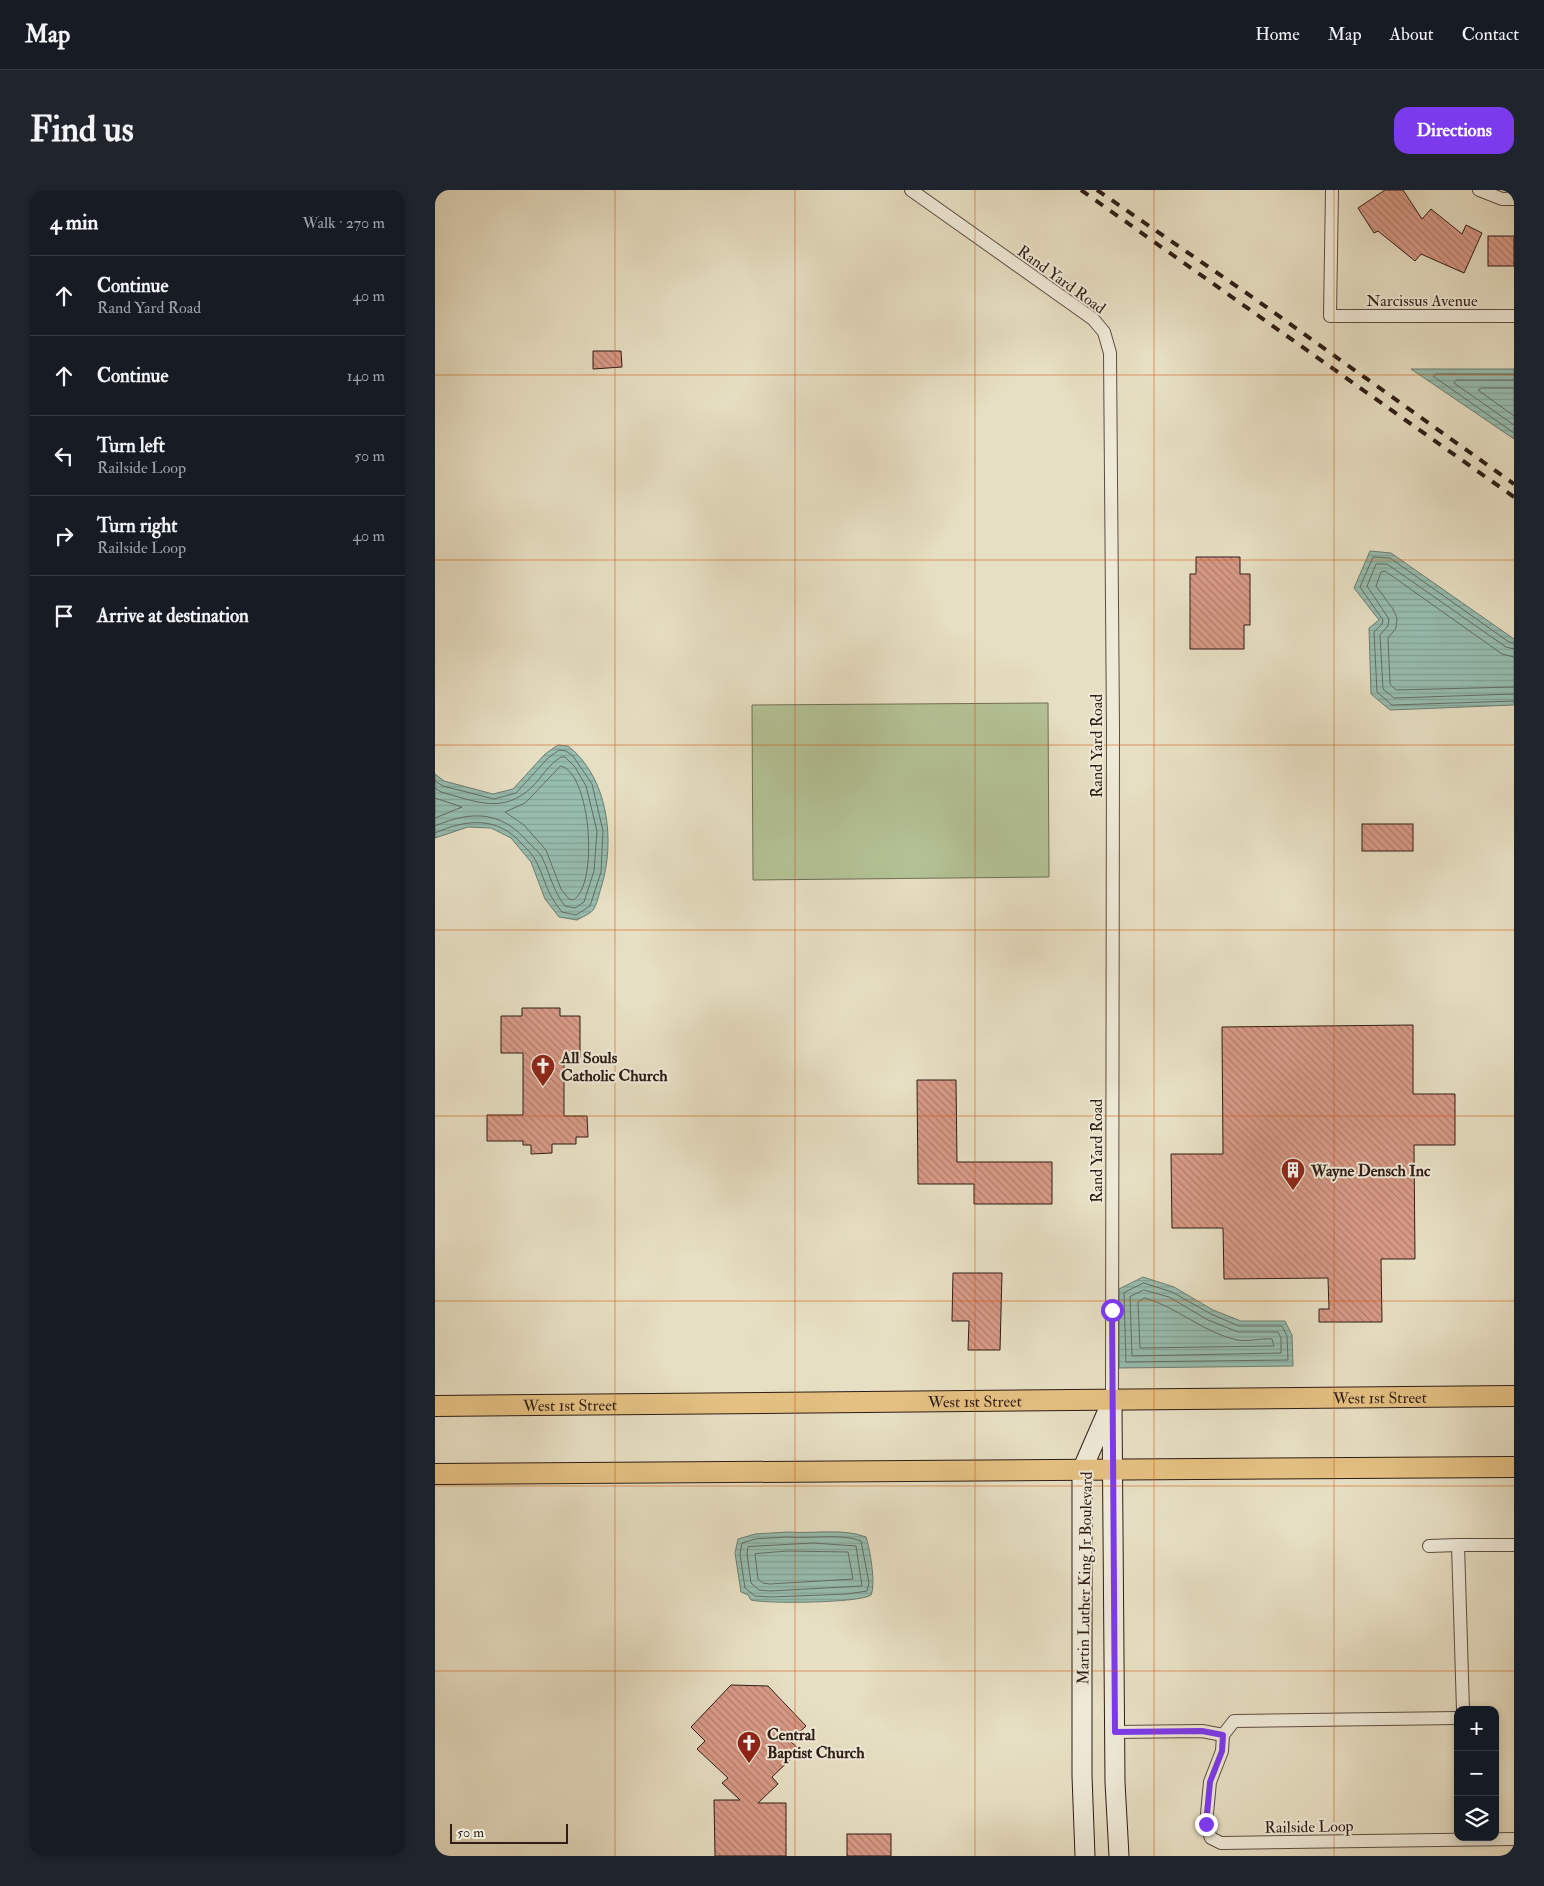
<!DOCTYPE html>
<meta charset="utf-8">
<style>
body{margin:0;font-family:"IM FELL Double Pica",serif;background:#20242c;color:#f1f3f6}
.controls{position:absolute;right:15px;bottom:15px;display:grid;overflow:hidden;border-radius:10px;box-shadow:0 2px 8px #0003}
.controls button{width:45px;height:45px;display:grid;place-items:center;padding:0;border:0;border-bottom:1px solid #363941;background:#171b24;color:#f1f3f6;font:25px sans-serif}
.scale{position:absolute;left:15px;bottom:12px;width:118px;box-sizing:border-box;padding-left:5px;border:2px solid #2f1d16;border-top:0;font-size:14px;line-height:18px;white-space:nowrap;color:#2f1d16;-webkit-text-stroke:4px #efead8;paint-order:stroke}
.stop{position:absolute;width:15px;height:15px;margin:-11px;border:4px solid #7c3aed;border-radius:50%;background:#fff}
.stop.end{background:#7c3aed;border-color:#fff;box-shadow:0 1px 5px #0008}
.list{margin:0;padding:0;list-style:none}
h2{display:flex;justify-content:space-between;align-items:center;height:65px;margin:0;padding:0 20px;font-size:21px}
h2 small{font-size:16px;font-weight:400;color:#9ea1a6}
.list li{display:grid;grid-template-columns:32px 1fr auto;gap:15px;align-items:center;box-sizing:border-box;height:80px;padding:0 20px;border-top:1px solid #363941}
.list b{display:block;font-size:19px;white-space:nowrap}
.list p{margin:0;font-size:16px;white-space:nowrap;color:#9ea1a6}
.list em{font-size:16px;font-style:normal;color:#9ea1a6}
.icon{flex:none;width:28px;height:28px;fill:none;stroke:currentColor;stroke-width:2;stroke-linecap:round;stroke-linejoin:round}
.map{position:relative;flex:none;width:1079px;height:1666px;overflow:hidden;border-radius:15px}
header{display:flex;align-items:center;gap:30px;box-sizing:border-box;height:70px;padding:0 25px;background:#171b24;border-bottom:1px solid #363941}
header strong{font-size:24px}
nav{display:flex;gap:28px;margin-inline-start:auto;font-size:18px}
.intro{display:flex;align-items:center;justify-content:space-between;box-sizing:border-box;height:120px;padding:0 30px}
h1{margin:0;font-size:35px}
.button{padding:12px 22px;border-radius:15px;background:#7c3aed;color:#fff;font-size:18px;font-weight:700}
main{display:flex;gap:30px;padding:0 30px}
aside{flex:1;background:#171b24;border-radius:15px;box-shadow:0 2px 8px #0003}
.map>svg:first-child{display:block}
.pitch{fill:#b3c295;stroke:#717056}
.water{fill:url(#water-rules);stroke:#6d7d72}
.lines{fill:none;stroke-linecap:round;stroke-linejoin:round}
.shore{stroke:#636d62;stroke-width:1}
.building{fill:url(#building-back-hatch);stroke:#2f1d16}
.minor-casing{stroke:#5d4e41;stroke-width:14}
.secondary-casing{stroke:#2f1d16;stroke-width:21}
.primary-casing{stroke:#2f1d16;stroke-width:22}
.minor{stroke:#efead8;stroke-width:12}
.secondary{stroke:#efead8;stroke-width:19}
.primary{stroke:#e4c082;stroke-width:20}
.rail{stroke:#2f1d16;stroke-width:4;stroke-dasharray:9 9;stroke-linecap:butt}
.route{stroke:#7c3aed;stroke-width:6}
.grid{fill:none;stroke:#d6530d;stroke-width:1;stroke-opacity:0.55}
.labels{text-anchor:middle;stroke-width:4;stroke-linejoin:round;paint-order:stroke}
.street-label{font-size:16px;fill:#2f1d16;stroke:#efead8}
.poi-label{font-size:16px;font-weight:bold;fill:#2f1d16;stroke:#efead8;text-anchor:start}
</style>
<header>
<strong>Map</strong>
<nav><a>Home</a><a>Map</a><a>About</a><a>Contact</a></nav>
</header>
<div class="intro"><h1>Find us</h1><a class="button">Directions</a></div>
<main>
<aside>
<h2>4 min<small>Walk · 270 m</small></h2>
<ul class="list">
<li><svg class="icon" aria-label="ahead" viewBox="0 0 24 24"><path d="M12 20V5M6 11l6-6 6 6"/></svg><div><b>Continue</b><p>Rand Yard Road</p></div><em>40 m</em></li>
<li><svg class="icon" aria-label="ahead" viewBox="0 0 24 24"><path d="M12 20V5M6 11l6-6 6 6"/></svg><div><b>Continue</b></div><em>140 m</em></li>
<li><svg class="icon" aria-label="left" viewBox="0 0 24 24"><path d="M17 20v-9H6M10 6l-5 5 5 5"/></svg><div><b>Turn left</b><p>Railside Loop</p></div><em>50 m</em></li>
<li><svg class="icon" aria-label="right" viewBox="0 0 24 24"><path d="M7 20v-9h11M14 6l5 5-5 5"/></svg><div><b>Turn right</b><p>Railside Loop</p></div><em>40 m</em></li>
<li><svg class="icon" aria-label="arrive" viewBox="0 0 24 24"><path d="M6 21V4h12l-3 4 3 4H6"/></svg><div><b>Arrive at destination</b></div></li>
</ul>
</aside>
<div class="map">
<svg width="1079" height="1666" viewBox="0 0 1079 1666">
<defs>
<pattern id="water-rules" width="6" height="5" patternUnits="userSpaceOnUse" patternTransform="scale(1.25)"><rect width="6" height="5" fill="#97bdaf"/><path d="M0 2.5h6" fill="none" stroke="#82a296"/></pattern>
<pattern id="building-back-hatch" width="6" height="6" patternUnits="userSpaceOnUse" patternTransform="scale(1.25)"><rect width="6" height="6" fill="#d89a87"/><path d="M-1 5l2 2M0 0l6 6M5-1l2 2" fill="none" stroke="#b07d6d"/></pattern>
</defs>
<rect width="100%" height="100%" fill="#e7dfc3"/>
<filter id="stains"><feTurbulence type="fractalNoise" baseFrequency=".004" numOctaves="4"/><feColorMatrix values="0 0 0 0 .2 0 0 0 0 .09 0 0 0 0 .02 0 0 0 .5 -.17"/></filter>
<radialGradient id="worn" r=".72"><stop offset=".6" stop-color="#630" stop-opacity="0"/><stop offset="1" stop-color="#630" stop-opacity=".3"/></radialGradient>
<path class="pitch" d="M613,513L614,687L318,690L317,515Z"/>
<g class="water">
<path d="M976,179H1079V249Z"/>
<path d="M935,361L956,363L1079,449V515L955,520L936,504L934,438L944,430L919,398Z"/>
<path d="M123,555L133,556C173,587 181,651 166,698C164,704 162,715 158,720C155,724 147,727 142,730L124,727L110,709L96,672L76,648L56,638L33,637L0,648V584L9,591L58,604L78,599L110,564Z"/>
<path d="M708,1087L739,1097L778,1120L806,1131H850L857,1145L858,1176L684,1178V1099Z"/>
<path d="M354,1342C377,1344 409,1338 431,1347C435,1358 441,1395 436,1405C425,1413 332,1414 316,1410L313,1405L306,1402L300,1363L303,1349L320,1344Z"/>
</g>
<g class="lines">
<g class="shore">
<path d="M1079,184H1001L998,186L1079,243"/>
<path d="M1079,190H1021L1019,193L1079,235"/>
<path d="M1079,198H1046L1043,200L1079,226"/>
<path d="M1079,453L1074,452L955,368L938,367L925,397L948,430L947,434L939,442L942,502L957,515L1079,511"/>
<path d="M1079,459L1071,457L952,374H941L932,396L954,429L953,436L945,445L948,499L959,508L1079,504"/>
<path d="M1079,467L1067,464L950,381L946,382L941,396L958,419L962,428L961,438L953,448L955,494L961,500L1079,497"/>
<path d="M126,576C156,583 164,696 138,710L134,709L126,699L111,660L89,635L70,622L90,613Z"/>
<path d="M0,591L8,596L59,609L81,603L113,568L124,560L131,561L138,566L157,594L168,641L166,682L155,716L141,725L127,722C111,703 111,691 101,671C98,665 92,659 87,654C63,626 31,629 0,643"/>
<path d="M0,598L6,602C40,611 68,625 97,597C107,587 113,575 126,567H130L140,577L151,596L162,641L159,681L149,712L140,718L130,716C118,701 115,684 107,667C104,662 98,657 94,653C67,621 37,620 0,636"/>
<path d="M0,608L27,617L0,628"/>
<path d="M709,1093L737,1102L776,1124L804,1136H847L852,1146L853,1170L691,1172L689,1103Z"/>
<path d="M709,1100L734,1107L773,1130L803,1142H843L846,1148V1163L697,1166L695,1107Z"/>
<path d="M710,1108C742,1117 769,1143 802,1150C813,1152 825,1148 837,1149L839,1156L705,1158L703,1112Z"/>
<path d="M353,1347C375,1349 407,1343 426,1351L434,1393L432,1401L412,1404L335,1407L320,1406L310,1398L305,1364L307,1353L320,1349Z"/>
<path d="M378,1353L421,1356L427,1396L335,1401L324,1400L316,1393L312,1364L313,1357Z"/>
<path d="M353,1361L413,1362L418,1389L335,1394L328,1393L323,1389L320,1364Z"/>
</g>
</g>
<g class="building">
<path d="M950,0H968L987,29L996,19L1027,44L1031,35L1047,43L1029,83L986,64L980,71L943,41L939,43L923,18Z"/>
<rect x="1053" y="46" width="26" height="30"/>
<path d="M158,161H186L187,177L158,179Z"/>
<path d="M761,367H805V384H815V435H809V459H755V384H761Z"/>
<rect x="927" y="634" width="51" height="27"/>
<path d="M87,818H125V826H145V868H129V926H152L153,947H141V954H117V963L96,964V955H88V951H52V925H88V863H66V826H87Z"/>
<path d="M978,835V904H1020V955H979L980,1069H946L947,1132H884V1119H894L893,1088L789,1089L788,1038H737L736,964H788L787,837Z"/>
<path d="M482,890H521L522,972H617V1014H539V994H483Z"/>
<path d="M518,1083H567L565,1160H533L534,1131H517Z"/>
<path d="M296,1495L333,1496L371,1536L355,1551L365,1560L337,1587L343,1594L323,1613H351V1666H280L279,1610H305L287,1593L293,1588L262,1559L270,1551L256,1537Z"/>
<rect x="412" y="1644" width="44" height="22"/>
</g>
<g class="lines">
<defs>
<g id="minor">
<path d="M476,0L658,129L669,142L675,163L678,537L677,1211"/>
<path d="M897,0L895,126H1079"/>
<path d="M1044,0L1067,9H1079"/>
<path d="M994,1356L1023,1355"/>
<path d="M1028,1520L1023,1355H1079"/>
<path d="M1023,1528L799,1531L788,1545L787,1561L775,1592L771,1634L776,1648L786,1653L1079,1649"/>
<path d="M680,1542L767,1541L788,1545"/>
</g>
<g id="secondary">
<path d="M677,1217L680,1592L684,1666"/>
<path d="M650,1666L647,1586V1280L677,1211"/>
</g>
<g id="primary">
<path id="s1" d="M0,1216L1079,1206"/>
<path d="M0,1284L1079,1277"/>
</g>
</defs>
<use href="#minor" class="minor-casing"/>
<use href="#secondary" class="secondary-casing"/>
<use href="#primary" class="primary-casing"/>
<use href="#minor" class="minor"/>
<use href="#secondary" class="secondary"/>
<use href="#primary" class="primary"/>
<g class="rail">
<path d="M646,0L1079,307"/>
<path d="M662,0L820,109L1079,294"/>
</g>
</g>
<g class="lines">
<path class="route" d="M677,1120L680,1542L767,1541L788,1545L787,1561L775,1592L771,1634"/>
</g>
<path class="grid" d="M180,0V1666M360,0V1666M540,0V1666M719,0V1666M899,0V1666M0,185H1079M0,370H1079M0,555H1079M0,740H1079M0,926H1079M0,1111H1079M0,1296H1079M0,1481H1079"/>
<defs>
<symbol id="church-pin" viewBox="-11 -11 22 30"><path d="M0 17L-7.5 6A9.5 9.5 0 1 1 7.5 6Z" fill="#8f2418" stroke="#efead8"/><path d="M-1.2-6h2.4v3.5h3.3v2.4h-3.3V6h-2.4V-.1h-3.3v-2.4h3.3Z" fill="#fff"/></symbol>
<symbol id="building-pin" viewBox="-11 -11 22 30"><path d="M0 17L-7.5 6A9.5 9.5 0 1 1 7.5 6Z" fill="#8f2418" stroke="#efead8"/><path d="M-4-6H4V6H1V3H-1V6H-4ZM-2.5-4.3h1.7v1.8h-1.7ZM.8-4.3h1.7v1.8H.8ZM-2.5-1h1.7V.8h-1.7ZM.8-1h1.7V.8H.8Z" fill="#fff"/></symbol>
</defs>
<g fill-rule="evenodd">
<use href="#church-pin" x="94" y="862" width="28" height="38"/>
<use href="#building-pin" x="844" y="966" width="28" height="38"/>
<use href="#church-pin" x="300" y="1539" width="28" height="38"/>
</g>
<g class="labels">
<g class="street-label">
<text transform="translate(627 89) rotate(36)" y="6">Rand Yard Road</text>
<text x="987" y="116">Narcissus Avenue</text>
<text transform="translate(661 556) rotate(-90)" y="6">Rand Yard Road</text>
<text transform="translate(661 961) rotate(-90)" y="6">Rand Yard Road</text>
<text dy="6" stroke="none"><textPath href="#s1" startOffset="945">West 1st Street</textPath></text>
<text dy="6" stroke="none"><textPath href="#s1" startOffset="540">West 1st Street</textPath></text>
<text dy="6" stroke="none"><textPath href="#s1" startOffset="135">West 1st Street</textPath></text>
<text transform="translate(649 1388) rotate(-89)" y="6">Martin Luther King Jr Boulevard</text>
<text transform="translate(874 1636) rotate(-1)" y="6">Railside Loop</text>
</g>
<g class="poi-label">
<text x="126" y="873">All Souls<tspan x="126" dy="18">Catholic Church</tspan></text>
<text x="876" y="986">Wayne Densch Inc</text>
<text x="332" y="1550">Central<tspan x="332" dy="18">Baptist Church</tspan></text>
</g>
</g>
<rect width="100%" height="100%" filter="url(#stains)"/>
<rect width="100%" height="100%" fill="url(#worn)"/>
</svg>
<div class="controls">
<button>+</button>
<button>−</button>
<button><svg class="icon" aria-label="layers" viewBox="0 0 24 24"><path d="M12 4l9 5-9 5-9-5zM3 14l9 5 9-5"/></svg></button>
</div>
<div class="scale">50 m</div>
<div class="stop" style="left:677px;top:1120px"></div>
<div class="stop end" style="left:771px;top:1634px"></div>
</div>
</main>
